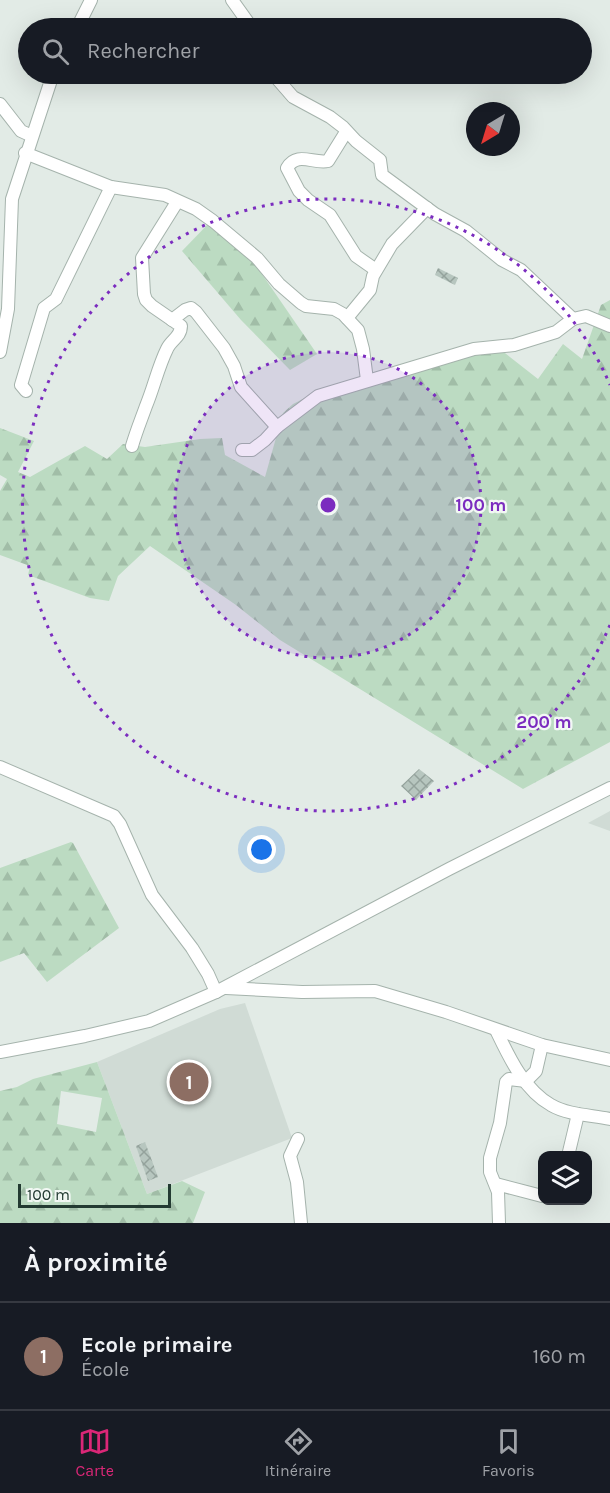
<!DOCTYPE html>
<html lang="fr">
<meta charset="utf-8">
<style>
body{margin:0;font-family:Karla,sans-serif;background:#242831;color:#f1f3f6}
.controls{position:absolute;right:18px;bottom:18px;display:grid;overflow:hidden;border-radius:12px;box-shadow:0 6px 24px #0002}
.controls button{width:54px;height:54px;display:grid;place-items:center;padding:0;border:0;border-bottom:2px solid #363941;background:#171b24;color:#f1f3f6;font:30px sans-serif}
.compass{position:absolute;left:466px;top:102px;width:54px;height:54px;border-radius:50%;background:#171b24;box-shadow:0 6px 24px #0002;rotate:218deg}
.scale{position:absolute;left:18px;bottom:15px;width:153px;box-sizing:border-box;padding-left:6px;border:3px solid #233b32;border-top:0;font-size:16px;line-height:21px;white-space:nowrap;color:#233b32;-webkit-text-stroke:4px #f2f8f4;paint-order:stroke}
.you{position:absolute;left:262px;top:850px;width:21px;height:21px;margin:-15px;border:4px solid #fff;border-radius:50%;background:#1a73e8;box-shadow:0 0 0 9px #1a73e833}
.badge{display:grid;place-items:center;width:39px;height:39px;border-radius:50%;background:#db2777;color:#fff;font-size:20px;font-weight:700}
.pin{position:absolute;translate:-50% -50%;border:3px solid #fff;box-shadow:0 2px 6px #0006}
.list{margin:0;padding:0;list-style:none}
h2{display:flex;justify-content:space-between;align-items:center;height:78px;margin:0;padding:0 24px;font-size:26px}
h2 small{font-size:20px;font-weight:400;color:#9ea1a6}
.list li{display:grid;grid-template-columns:39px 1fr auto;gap:18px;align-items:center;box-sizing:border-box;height:108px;padding:0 24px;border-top:2px solid #363941}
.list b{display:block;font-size:22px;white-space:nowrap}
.list p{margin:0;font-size:20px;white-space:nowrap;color:#9ea1a6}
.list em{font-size:20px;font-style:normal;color:#9ea1a6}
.icon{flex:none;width:33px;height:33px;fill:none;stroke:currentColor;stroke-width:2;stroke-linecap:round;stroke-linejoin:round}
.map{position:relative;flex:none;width:610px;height:1223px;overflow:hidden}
.search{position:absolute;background:#171b24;box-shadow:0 6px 24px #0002;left:18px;right:18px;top:18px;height:66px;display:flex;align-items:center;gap:15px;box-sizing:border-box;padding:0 21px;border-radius:33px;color:#9ea1a6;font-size:22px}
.sheet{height:186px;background:#171b24}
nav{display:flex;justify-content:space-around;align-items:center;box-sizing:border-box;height:84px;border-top:2px solid #363941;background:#171b24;font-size:16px;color:#9ea1a6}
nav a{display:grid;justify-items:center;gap:3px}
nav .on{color:#db2777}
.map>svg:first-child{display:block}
.built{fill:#d0dbd5}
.forest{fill:url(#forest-firs);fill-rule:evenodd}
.building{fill:url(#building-cross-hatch)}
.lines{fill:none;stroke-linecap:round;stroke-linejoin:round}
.minor-casing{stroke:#a5b3ac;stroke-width:14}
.minor{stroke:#fff;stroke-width:12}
.ring{fill:none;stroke:#7b2cbf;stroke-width:3;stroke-dasharray:3 6}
.centre{fill:#7b2cbf;stroke:#f2f8f4;stroke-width:3}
.ring-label{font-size:18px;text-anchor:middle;font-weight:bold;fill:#7b2cbf;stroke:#f2f8f4;stroke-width:4.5;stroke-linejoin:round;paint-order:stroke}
</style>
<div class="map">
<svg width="610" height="1223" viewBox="0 0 610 1223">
<defs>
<pattern id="forest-firs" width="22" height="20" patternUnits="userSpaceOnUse" patternTransform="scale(1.5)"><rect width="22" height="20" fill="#bcdbc2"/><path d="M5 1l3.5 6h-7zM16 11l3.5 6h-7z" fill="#a1bda7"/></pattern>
<pattern id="building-cross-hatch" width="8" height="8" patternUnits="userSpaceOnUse" patternTransform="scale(1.5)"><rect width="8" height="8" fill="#b7c6bf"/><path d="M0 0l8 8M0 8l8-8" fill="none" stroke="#94a29c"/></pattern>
</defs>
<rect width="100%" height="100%" fill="#e2ebe6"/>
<g class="built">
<path d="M610,811V831L588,823Z"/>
<path d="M245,1003L292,1138L147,1194L97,1062L220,1009Z"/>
</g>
<g class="forest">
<path d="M210,222L255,264L317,354L290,370L241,320L182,251Z"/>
<path d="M610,300V742L523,789L280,640L236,605L150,546L118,576L109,601L90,598L28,575L30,566L0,555V491L7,479L0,475V428L34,441L18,472L30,477L85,446L107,459L123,444L145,447L200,439L222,438L225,455L265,477L283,413L293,404L319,391L496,346L538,379L563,344L582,359L601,305Z"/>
<path d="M71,842L73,843L119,928L47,982L24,953L0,962V868Z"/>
<path d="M97,1062L147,1194L182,1181L205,1192L193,1223H0V1091L17,1087L33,1079ZM61,1091L102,1098L96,1132L57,1124Z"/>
</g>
<g class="building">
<path d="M90,74H113L118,75L115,83L90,75Z"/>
<path d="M438,268L458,278L455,285L435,275Z"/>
<path d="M419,769L434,781L416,800L401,786Z"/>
<path d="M145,1142L158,1177L148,1181L136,1146Z"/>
</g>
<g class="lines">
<defs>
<g id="minor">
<path d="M232,0L252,28"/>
<path d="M77,28L91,0"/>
<path d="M273,74L293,97L330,117L343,127L356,141L380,160L382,175L435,214L466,231L502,260L521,270L573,319L586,316L610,326"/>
<path d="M0,104L21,131L32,136"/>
<path d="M346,132L328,161C313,164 297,151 287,168L299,191L308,200L330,215L356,256L376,270"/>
<path d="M25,153L111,187L165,195L196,209L213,221L257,258L279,284L301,303L306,306L334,309L343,314L358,330L363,349L367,380"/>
<path d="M347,318L370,290L373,276L392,244L427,208"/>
<path d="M172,320L185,310L191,308L196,312L224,348L234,366L241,387L277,427"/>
<path d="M0,352L8,309L12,199L53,74"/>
<path d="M26,391L21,385L44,308L56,299L111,187"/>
<path d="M132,446C136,432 141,420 146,406C154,387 158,367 167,349C171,340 181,337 181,326L152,306L146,300L144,294L142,258L177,202"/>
<path d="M242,450H252L265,440L277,427L318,396L474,349L514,345L556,332L573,319"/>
<path d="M0,767L114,816L120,824L152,895L192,948L208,974L216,992"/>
<path d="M226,988L302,992L375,991L446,1012L542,1045L610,1060"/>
<path d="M496,1030C509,1057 524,1090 551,1105C568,1115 591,1115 610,1119"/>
<path d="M0,1052L85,1036L149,1021L216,992L449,869L610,788"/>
<path d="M298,1139L290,1156L297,1182L301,1223"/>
<path d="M568,1156L578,1114"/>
<path d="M496,1184L542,1196"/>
<path d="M499,1223L498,1192L490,1172V1158L500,1123L506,1082L509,1079L526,1081L536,1071L542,1045"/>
</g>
</defs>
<use href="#minor" class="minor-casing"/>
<use href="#minor" class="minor"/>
</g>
<circle cx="328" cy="505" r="153" fill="#7b2cbf" fill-opacity=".12"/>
<g class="ring">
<circle cx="328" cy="505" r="153"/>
<path d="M610 625A306 306 0 1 1 610 385"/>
</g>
<circle cx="328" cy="505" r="9" class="centre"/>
<g class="ring-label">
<text x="481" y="511">100 m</text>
<text x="544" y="728">200 m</text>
</g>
</svg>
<div class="controls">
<button><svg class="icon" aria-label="layers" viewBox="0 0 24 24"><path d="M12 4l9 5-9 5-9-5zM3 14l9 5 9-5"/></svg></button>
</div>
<svg class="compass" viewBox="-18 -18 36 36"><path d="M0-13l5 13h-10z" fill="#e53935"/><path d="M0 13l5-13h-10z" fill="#9ea1a6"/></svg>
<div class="scale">100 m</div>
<div class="you"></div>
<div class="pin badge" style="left:189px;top:1082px;background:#8d6e63">1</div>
<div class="search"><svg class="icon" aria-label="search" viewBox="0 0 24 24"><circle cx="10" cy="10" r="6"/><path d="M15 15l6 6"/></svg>Rechercher</div>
</div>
<section class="sheet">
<h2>À proximité<small></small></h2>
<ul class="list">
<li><span class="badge" style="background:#8d6e63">1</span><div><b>Ecole primaire</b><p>École</p></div><em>160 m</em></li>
</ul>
</section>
<nav>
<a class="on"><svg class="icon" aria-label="map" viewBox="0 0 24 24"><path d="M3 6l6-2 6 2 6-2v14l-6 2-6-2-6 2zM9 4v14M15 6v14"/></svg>Carte</a>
<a><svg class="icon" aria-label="directions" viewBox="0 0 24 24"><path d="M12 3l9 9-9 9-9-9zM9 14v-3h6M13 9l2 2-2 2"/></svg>Itinéraire</a>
<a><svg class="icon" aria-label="saved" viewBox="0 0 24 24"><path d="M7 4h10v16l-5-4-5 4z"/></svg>Favoris</a>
</nav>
